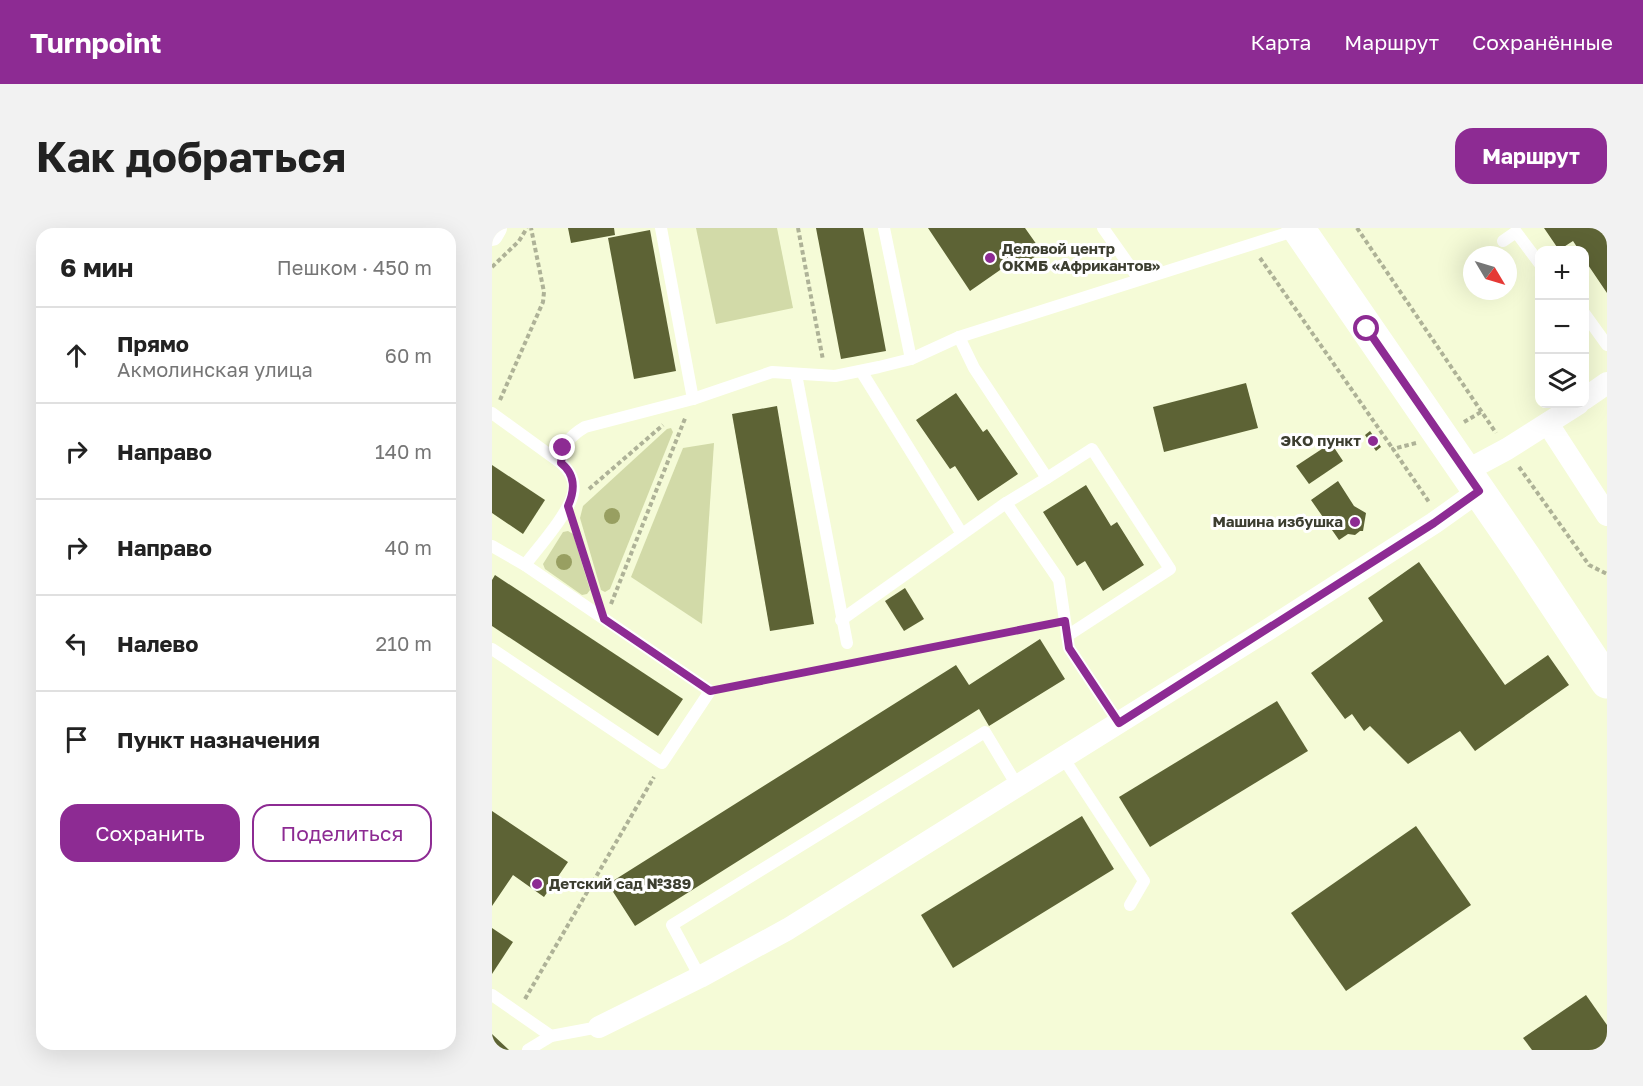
<!DOCTYPE html>
<html lang="ru">
<meta charset="utf-8">
<style>
body{margin:0;font-family:"Golos Text",sans-serif;background:#f2f2f2;color:#222}
.controls{position:absolute;right:18px;top:18px;display:grid;overflow:hidden;border-radius:12px;box-shadow:0 6px 24px #0002}
.controls button{width:54px;height:54px;display:grid;place-items:center;padding:0;border:0;border-bottom:2px solid #e0e0e0;background:#fff;color:#222;font:30px sans-serif}
.compass{position:absolute;left:971px;top:18px;width:54px;height:54px;border-radius:50%;background:#fff;box-shadow:0 6px 24px #0002;rotate:128deg}
.stop{position:absolute;width:18px;height:18px;margin:-14px;border:4px solid #8d2b93;border-radius:50%;background:#fff}
.stop.end{background:#8d2b93;border-color:#fff;box-shadow:0 2px 6px #0008}
.list{margin:0;padding:0;list-style:none}
h2{display:flex;justify-content:space-between;align-items:center;height:78px;margin:0;padding:0 24px;font-size:26px}
h2 small{font-size:20px;font-weight:400;color:#767676}
.list li{display:grid;grid-template-columns:39px 1fr auto;gap:18px;align-items:center;box-sizing:border-box;height:96px;padding:0 24px;border-top:2px solid #e0e0e0}
.list b{display:block;font-size:22px;white-space:nowrap}
.list p{margin:0;font-size:20px;white-space:nowrap;color:#767676}
.list em{font-size:20px;font-style:normal;color:#767676}
.actions{display:flex;gap:12px;padding:18px 24px}
.actions a{flex:1;padding:14px 0;border:2px solid #8d2b93;border-radius:18px;text-align:center;font-size:21px;color:#8d2b93}
.actions .main{background:#8d2b93;color:#fff}
.icon{flex:none;width:33px;height:33px;fill:none;stroke:currentColor;stroke-width:2;stroke-linecap:round;stroke-linejoin:round}
.map{position:relative;flex:none;width:1115px;height:822px;overflow:hidden;border-radius:18px}
header{display:flex;align-items:center;gap:36px;box-sizing:border-box;height:84px;padding:0 30px;background:#8d2b93;color:#fff}
header strong{font-size:28px}
nav{display:flex;gap:33px;margin-inline-start:auto;font-size:21px}
.intro{display:flex;align-items:center;justify-content:space-between;box-sizing:border-box;height:144px;padding:0 36px}
h1{margin:0;font-size:42px}
.button{padding:15px 27px;border-radius:18px;background:#8d2b93;color:#fff;font-size:21px;font-weight:700}
main{display:flex;gap:36px;padding:0 36px}
aside{flex:1;background:#fff;border-radius:18px;box-shadow:0 6px 24px #0002}
.map>svg:first-child{display:block}
.green{fill:#d2daa8}
.building{fill:#5d6335}
.lines{fill:none;stroke-linecap:round;stroke-linejoin:round}
.path{stroke:#aeb297;stroke-width:4;stroke-dasharray:4.5 3;stroke-linecap:butt}
.service{stroke:#fff;stroke-width:12}
.minor{stroke:#fff;stroke-width:22}
.primary{stroke:#fff;stroke-width:33}
.tree{fill:#989f61}
.route{stroke:#8d2b93;stroke-width:8}
.poi-dot{fill:#8d2b93;stroke:#fff;stroke-width:2}
.labels{text-anchor:middle;stroke-width:6;stroke-linejoin:round;paint-order:stroke}
.poi-label{font-size:15px;font-weight:bold;fill:#3c3e30;stroke:#fff;text-anchor:start}
</style>
<header>
<strong>Turnpoint</strong>
<nav><a>Карта</a><a>Маршрут</a><a>Сохранённые</a></nav>
</header>
<div class="intro"><h1>Как добраться</h1><a class="button">Маршрут</a></div>
<main>
<aside>
<h2>6 мин<small>Пешком · 450 m</small></h2>
<ul class="list">
<li><svg class="icon" aria-label="ahead" viewBox="0 0 24 24"><path d="M12 20V5M6 11l6-6 6 6"/></svg><div><b>Прямо</b><p>Акмолинская улица</p></div><em>60 m</em></li>
<li><svg class="icon" aria-label="right" viewBox="0 0 24 24"><path d="M7 20v-9h11M14 6l5 5-5 5"/></svg><div><b>Направо</b></div><em>140 m</em></li>
<li><svg class="icon" aria-label="right" viewBox="0 0 24 24"><path d="M7 20v-9h11M14 6l5 5-5 5"/></svg><div><b>Направо</b></div><em>40 m</em></li>
<li><svg class="icon" aria-label="left" viewBox="0 0 24 24"><path d="M17 20v-9H6M10 6l-5 5 5 5"/></svg><div><b>Налево</b></div><em>210 m</em></li>
<li><svg class="icon" aria-label="arrive" viewBox="0 0 24 24"><path d="M6 21V4h12l-3 4 3 4H6"/></svg><div><b>Пункт назначения</b></div></li>
</ul>
<div class="actions"><a class="main">Сохранить</a><a>Поделиться</a></div>
</aside>
<div class="map">
<svg width="1115" height="822" viewBox="0 0 1115 822">
<rect width="100%" height="100%" fill="#f5fbd7"/>
<g class="green">
<path d="M204,0H285L301,80L224,96Z"/>
<path d="M179,200L181,204L118,361L113,364L109,362L88,290L91,278L175,201Z"/>
<path d="M222,215L210,396L139,349L191,220Z"/>
<path d="M76,303L81,306L98,362L95,366L90,367L53,341L51,336L71,304Z"/>
</g>
<g class="building">
<path d="M76,0H122L123,7L79,15Z"/>
<path d="M324,0H371L394,123L349,131Z"/>
<path d="M436,0H533L550,24L526,40L521,33L478,63Z"/>
<path d="M1052,0H1115V65L1092,31V22H1087L1081,13L1067,22Z"/>
<path d="M158,2L184,143L142,151L116,10Z"/>
<path d="M754,155L766,200L672,224L661,179Z"/>
<path d="M464,165L491,204L495,201L526,246L486,273L463,238L458,241L424,192Z"/>
<path d="M285,178L322,396L278,403L240,186Z"/>
<path d="M878,203L889,219L884,223L873,207Z"/>
<path d="M839,215L851,233L817,256L804,238Z"/>
<path d="M0,237L53,272L31,306L0,285Z"/>
<path d="M846,253L862,278L874,285L871,303H868L863,307L856,306L847,312L819,272Z"/>
<path d="M594,257L619,298L625,294L652,337L611,363L593,333L585,338L551,284Z"/>
<path d="M927,334L1013,457L1056,427L1077,457L983,523L968,503L916,536L878,498L872,503L860,486L853,491L819,445L891,393L876,370Z"/>
<path d="M3,347L191,471L166,508L0,398V352Z"/>
<path d="M413,360L432,391L412,403L393,373Z"/>
<path d="M548,411L573,451L497,498L487,481L143,698L116,656L464,437L477,457Z"/>
<path d="M785,473L816,523L658,619L627,569Z"/>
<path d="M0,583L76,634L52,669L21,647L0,678Z"/>
<path d="M590,588L622,641L461,740L429,687Z"/>
<path d="M924,598L979,677L854,763L799,685Z"/>
<path d="M0,700L21,714L0,746Z"/>
<path d="M1094,767L1115,797V822H1040L1031,810Z"/>
<path d="M0,806L17,822H0Z"/>
</g>
<g class="lines">
<g class="path">
<path d="M306,0L331,132"/>
<path d="M865,0L1004,205"/>
<path d="M768,30L901,221"/>
<path d="M0,39L27,13L35,0"/>
<path d="M8,172L51,74L52,64L39,0"/>
<path d="M972,194L989,184"/>
<path d="M924,215L901,221L937,274"/>
<path d="M1027,239L1097,337L1115,346"/>
<path d="M97,261L171,197"/>
<path d="M82,297L105,367"/>
<path d="M119,376L194,188"/>
<path d="M231,460L559,396"/>
<path d="M33,771L162,549"/>
</g>
<g class="service">
<path d="M169,0L201,171"/>
<path d="M392,0L419,131"/>
<path d="M611,0L647,51"/>
<path d="M1011,13L1024,4L1048,36"/>
<path d="M1092,85L1115,117"/>
<path d="M467,109L482,140L555,250L514,275L567,352L577,420L627,495"/>
<path d="M369,143L470,306"/>
<path d="M304,146L355,415"/>
<path d="M0,185L69,235C69,218 78,208 93,199L201,171L280,144L343,148L387,139L419,131L467,109L805,2"/>
<path d="M555,250L600,221L678,341L575,408"/>
<path d="M0,318L33,337L218,463L170,535L0,421"/>
<path d="M33,337C45,321 78,284 81,265C84,253 77,242 69,235"/>
<path d="M349,392L514,275"/>
<path d="M572,531L652,653L638,677"/>
<path d="M208,749L180,697L493,504L526,559"/>
<path d="M0,767L59,808"/>
<path d="M36,822L59,808L107,799"/>
</g>
<g class="minor">
<path d="M0,7L4,0"/>
<path d="M1092,171L1115,155"/>
<path d="M1056,196L1115,287"/>
<path d="M974,243L1015,221L1086,176"/>
<path d="M107,799L208,749L296,701L777,401L942,295L987,263"/>
</g>
<path class="primary" d="M806,0L1033,330L1115,454"/>
</g>
<g class="tree">
<circle cx="120" cy="288" r="8"/>
<circle cx="72" cy="334" r="8"/>
</g>
<g class="lines">
<path class="route" d="M71,220L69,235C84,247 83,262 76,278L112,391L218,463L573,393L577,420L627,495L942,295L987,263L875,101"/>
</g>
<g class="poi-dot">
<circle cx="498" cy="30" r="6"/>
<circle cx="881" cy="213" r="6"/>
<circle cx="863" cy="294" r="6"/>
<circle cx="45" cy="656" r="6"/>
</g>
<g class="labels">
<g class="poi-label">
<text x="510" y="26">Деловой центр<tspan x="510" dy="17">ОКМБ «Африкантов»</tspan></text>
<text x="869" y="218" text-anchor="end">ЭКО пункт</text>
<text x="851" y="299" text-anchor="end">Машина избушка</text>
<text x="57" y="661">Детский сад №389</text>
</g>
</g>
</svg>
<div class="controls">
<button>+</button>
<button>−</button>
<button><svg class="icon" aria-label="layers" viewBox="0 0 24 24"><path d="M12 4l9 5-9 5-9-5zM3 14l9 5 9-5"/></svg></button>
</div>
<svg class="compass" viewBox="-18 -18 36 36"><path d="M0-13l5 13h-10z" fill="#e53935"/><path d="M0 13l5-13h-10z" fill="#767676"/></svg>
<div class="stop" style="left:875px;top:101px"></div>
<div class="stop end" style="left:71px;top:220px"></div>
</div>
</main>
